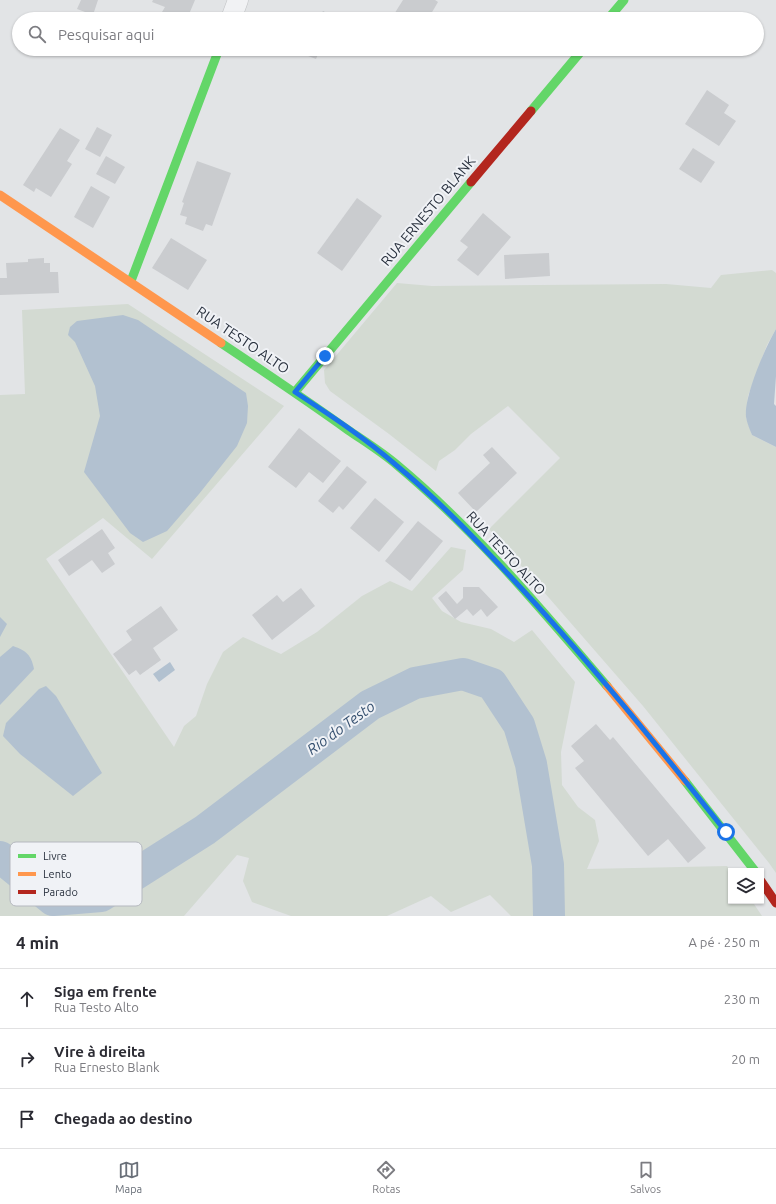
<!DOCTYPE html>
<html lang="pt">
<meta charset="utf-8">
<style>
body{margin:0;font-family:Ubuntu,sans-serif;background:#f2f2f3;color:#2b2b33}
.controls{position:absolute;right:12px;bottom:12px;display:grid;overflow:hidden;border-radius:0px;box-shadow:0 1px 3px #0004}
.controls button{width:36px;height:36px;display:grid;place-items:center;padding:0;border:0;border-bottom:1px solid #e1e1e2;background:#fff;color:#2b2b33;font:20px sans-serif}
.stop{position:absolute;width:12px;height:12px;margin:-9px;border:3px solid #1a73e8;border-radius:50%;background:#fff}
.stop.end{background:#1a73e8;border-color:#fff;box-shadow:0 1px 4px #0008}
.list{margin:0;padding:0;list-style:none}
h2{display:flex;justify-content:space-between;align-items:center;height:52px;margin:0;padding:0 16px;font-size:17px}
h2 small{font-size:13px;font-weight:400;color:#7c7c81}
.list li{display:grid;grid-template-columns:26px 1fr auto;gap:12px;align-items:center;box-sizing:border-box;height:60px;padding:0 16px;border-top:1px solid #e1e1e2}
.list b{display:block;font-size:15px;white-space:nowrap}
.list p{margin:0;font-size:13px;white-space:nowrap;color:#7c7c81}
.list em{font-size:13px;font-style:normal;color:#7c7c81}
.icon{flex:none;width:22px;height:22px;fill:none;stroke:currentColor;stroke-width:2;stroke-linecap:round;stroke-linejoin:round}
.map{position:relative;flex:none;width:776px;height:916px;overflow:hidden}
.search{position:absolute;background:#fff;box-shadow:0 1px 3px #0004;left:12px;right:12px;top:12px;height:44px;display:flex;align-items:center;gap:10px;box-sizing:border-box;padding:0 14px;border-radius:22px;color:#7c7c81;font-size:15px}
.sheet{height:232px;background:#fff}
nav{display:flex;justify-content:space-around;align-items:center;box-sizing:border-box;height:56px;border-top:1px solid #e1e1e2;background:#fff;font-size:11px;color:#7c7c81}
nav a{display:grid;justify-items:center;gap:2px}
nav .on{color:#6a7079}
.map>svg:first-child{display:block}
.green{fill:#d3dad2}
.water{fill:#b2c1d0}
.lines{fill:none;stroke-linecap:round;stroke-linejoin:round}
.river{stroke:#b2c1d0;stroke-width:32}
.building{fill:#cacccf}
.street-casing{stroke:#c0c2c4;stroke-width:21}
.street{stroke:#f1f2f4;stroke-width:20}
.fast{stroke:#63d668;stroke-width:9}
.slow{stroke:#ff974d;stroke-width:9}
.jam{stroke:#b3261e;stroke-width:9}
.route{stroke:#1a73e8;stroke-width:5}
.labels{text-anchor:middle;stroke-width:4;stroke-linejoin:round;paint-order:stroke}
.street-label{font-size:14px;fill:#2a323f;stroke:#f0f2f6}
.water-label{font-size:15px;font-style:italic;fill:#365170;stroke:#f0f2f6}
.key{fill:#f0f2f6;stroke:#b5b8bf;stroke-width:1}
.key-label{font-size:11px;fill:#2a323f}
</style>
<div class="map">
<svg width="776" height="916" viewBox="0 0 776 916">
<rect width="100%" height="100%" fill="#e2e4e6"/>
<g class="green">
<path d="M772,270L776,273V329L767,345L748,396L746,417L752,435L776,447V873L769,863L643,706L489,529L560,458L508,406L471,434L455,450L439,461L436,471L389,434L330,391L325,383L324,370L397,283L432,286L666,284L711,288L721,275Z"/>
<path d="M128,304L284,406L152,559L103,518L46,559L174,747L184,726L196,716L207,684L223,652L243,637L281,654L317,632L362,596L390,581L412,591L451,547L466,550L463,570L432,598L442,611L461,622L491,629L514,642L532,630L575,682L561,752L562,785L578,807L595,820L599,841L587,869L727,866L731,871V901H752L762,916H511L490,895L451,912L431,896L387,916H291L252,902L243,881L249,858L237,855L184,916H0V395L25,394L22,310Z"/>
</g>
<g class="water">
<path d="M123,315L138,320L246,393L248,406L247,423L237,446L199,494L167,531L143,542L130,533L84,472L100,416L95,386L75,342L68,335L70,327L77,321Z"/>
<path d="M776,329V376L774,404L776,406V447L752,435C750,430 747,423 746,417C744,396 765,348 776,329Z"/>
<path d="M0,617L7,624L0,637Z"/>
<path d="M13,646C27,651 31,655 34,669L0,705V657Z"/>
<path d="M170,662L175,670L159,682L153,674Z"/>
<path d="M46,686L56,696L102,773L73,796L20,754L3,736L6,723L39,689Z"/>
</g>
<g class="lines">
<path class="river" d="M0,857L53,900L101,896L205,830L370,705L415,683L463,674L492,684L519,725L531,764L548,865L549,916"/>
</g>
<g class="building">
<path d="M81,0H98L93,15L77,9Z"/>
<path d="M153,0H195L187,19H181L162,12L165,7L152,2Z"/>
<path d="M403,0H435L438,2L428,19H391Z"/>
<path d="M324,11L328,19H306Z"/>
<path d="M290,12L305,17L304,19H288Z"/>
<path d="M122,49H142L140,56Z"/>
<path d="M305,49H319L320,50L316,59L303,54Z"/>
<path d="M707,90L729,105L724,113L736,121L719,146L685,124Z"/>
<path d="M97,127L112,135L100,157L85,149Z"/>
<path d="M60,128L80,140L67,161L72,164L51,197L36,188L34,192L23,185Z"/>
<path d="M693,148L715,162L701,183L679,169Z"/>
<path d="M106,156L125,167L115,184L96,174Z"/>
<path d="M197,161L231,173L212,226L206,224L203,231L185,224L187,217L180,215L184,203L182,202Z"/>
<path d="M91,186L110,197L93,228L74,217Z"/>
<path d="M357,198L382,216L342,271L317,253Z"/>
<path d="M483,213L511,237L478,276L457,260L468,247L460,241Z"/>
<path d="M171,238L207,260L188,290L152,268Z"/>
<path d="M549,253L550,276L505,279L504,255Z"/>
<path d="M44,258V263H50V272H58L59,293L0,295V278H7L6,263L28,262V259Z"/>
<path d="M299,428L341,461L323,483L309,472L296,488L268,467Z"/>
<path d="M492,447L517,473L476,512L458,493L490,463L483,455Z"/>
<path d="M347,466L367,482L343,510L339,506L333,513L318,501Z"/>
<path d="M375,498L404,522L379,552L350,528Z"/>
<path d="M418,521L443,541L410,581L385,561Z"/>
<path d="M102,529L115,548L108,553L115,564L102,573L92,560L69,576L58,560Z"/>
<path d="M463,587H479L498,607L487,617L481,609L473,616L467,609L455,619L438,598L446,591L457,604L463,598Z"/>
<path d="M301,588L315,606L272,640L252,615L277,595L283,602Z"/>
<path d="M161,606L178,630L153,648L161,660L140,675L136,670L129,675L113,654L132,640L126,631Z"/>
<path d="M596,724L610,740L613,737L706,848L688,863L668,839L648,856L575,768L584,761L571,746Z"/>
</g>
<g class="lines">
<defs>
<path id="street" d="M231,19L238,0"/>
</defs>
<use href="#street" class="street-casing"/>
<use href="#street" class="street"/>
<g class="fast">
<path d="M608,19L624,0"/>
<path d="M531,111L583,49"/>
<path d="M131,281L219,49"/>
<path d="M221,343C263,371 306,400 348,430C364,441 382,452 397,465C475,530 541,609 607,686"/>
<path d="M295,392L471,182"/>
<path d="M685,781L755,871"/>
</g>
<g class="slow">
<path d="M0,195L221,343"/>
<path d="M607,686L685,781"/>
</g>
<g class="jam">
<path d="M471,182L531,111"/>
<path d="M761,881L776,903"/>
</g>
</g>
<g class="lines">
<path class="route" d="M325,356L295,392C330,415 365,438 396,465C442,503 482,546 522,589C594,667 660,749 726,832"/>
</g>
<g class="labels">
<g class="street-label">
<text transform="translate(428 211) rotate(-50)" y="5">RUA ERNESTO BLANK</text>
<text transform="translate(243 340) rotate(34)" y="5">RUA TESTO ALTO</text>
<text transform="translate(506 553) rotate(47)" y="5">RUA TESTO ALTO</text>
</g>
<g class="water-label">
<text transform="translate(341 728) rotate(-36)" y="5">Rio do Testo</text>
</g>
</g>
<rect x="10" y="842" width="132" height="64" rx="6" class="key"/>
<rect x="18" y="854" width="18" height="4" fill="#63d668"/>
<rect x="18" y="872" width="18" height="4" fill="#ff974d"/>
<rect x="18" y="890" width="18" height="4" fill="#b3261e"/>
<g class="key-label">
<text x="43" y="860">Livre</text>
<text x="43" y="878">Lento</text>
<text x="43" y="896">Parado</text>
</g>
</svg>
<div class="controls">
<button><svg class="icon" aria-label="layers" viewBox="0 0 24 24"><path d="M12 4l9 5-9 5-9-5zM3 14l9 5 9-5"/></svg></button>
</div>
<div class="stop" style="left:726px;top:832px"></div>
<div class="stop end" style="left:325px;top:356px"></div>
<div class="search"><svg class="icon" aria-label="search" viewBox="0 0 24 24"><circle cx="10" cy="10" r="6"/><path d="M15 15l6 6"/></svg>Pesquisar aqui</div>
</div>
<section class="sheet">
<h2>4 min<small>A pé · 250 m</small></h2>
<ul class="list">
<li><svg class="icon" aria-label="ahead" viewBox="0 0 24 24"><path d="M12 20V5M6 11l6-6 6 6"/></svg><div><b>Siga em frente</b><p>Rua Testo Alto</p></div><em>230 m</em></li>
<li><svg class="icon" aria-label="right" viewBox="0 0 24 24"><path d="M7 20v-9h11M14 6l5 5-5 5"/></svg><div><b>Vire à direita</b><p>Rua Ernesto Blank</p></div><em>20 m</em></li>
<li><svg class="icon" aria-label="arrive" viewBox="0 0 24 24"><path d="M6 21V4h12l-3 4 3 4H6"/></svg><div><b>Chegada ao destino</b></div></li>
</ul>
</section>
<nav>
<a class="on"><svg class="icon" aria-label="map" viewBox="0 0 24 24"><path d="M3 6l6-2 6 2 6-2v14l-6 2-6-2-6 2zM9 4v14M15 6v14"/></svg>Mapa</a>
<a><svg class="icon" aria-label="directions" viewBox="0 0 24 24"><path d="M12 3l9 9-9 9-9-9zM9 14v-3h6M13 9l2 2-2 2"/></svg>Rotas</a>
<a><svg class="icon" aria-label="saved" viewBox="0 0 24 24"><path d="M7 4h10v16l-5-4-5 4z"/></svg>Salvos</a>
</nav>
